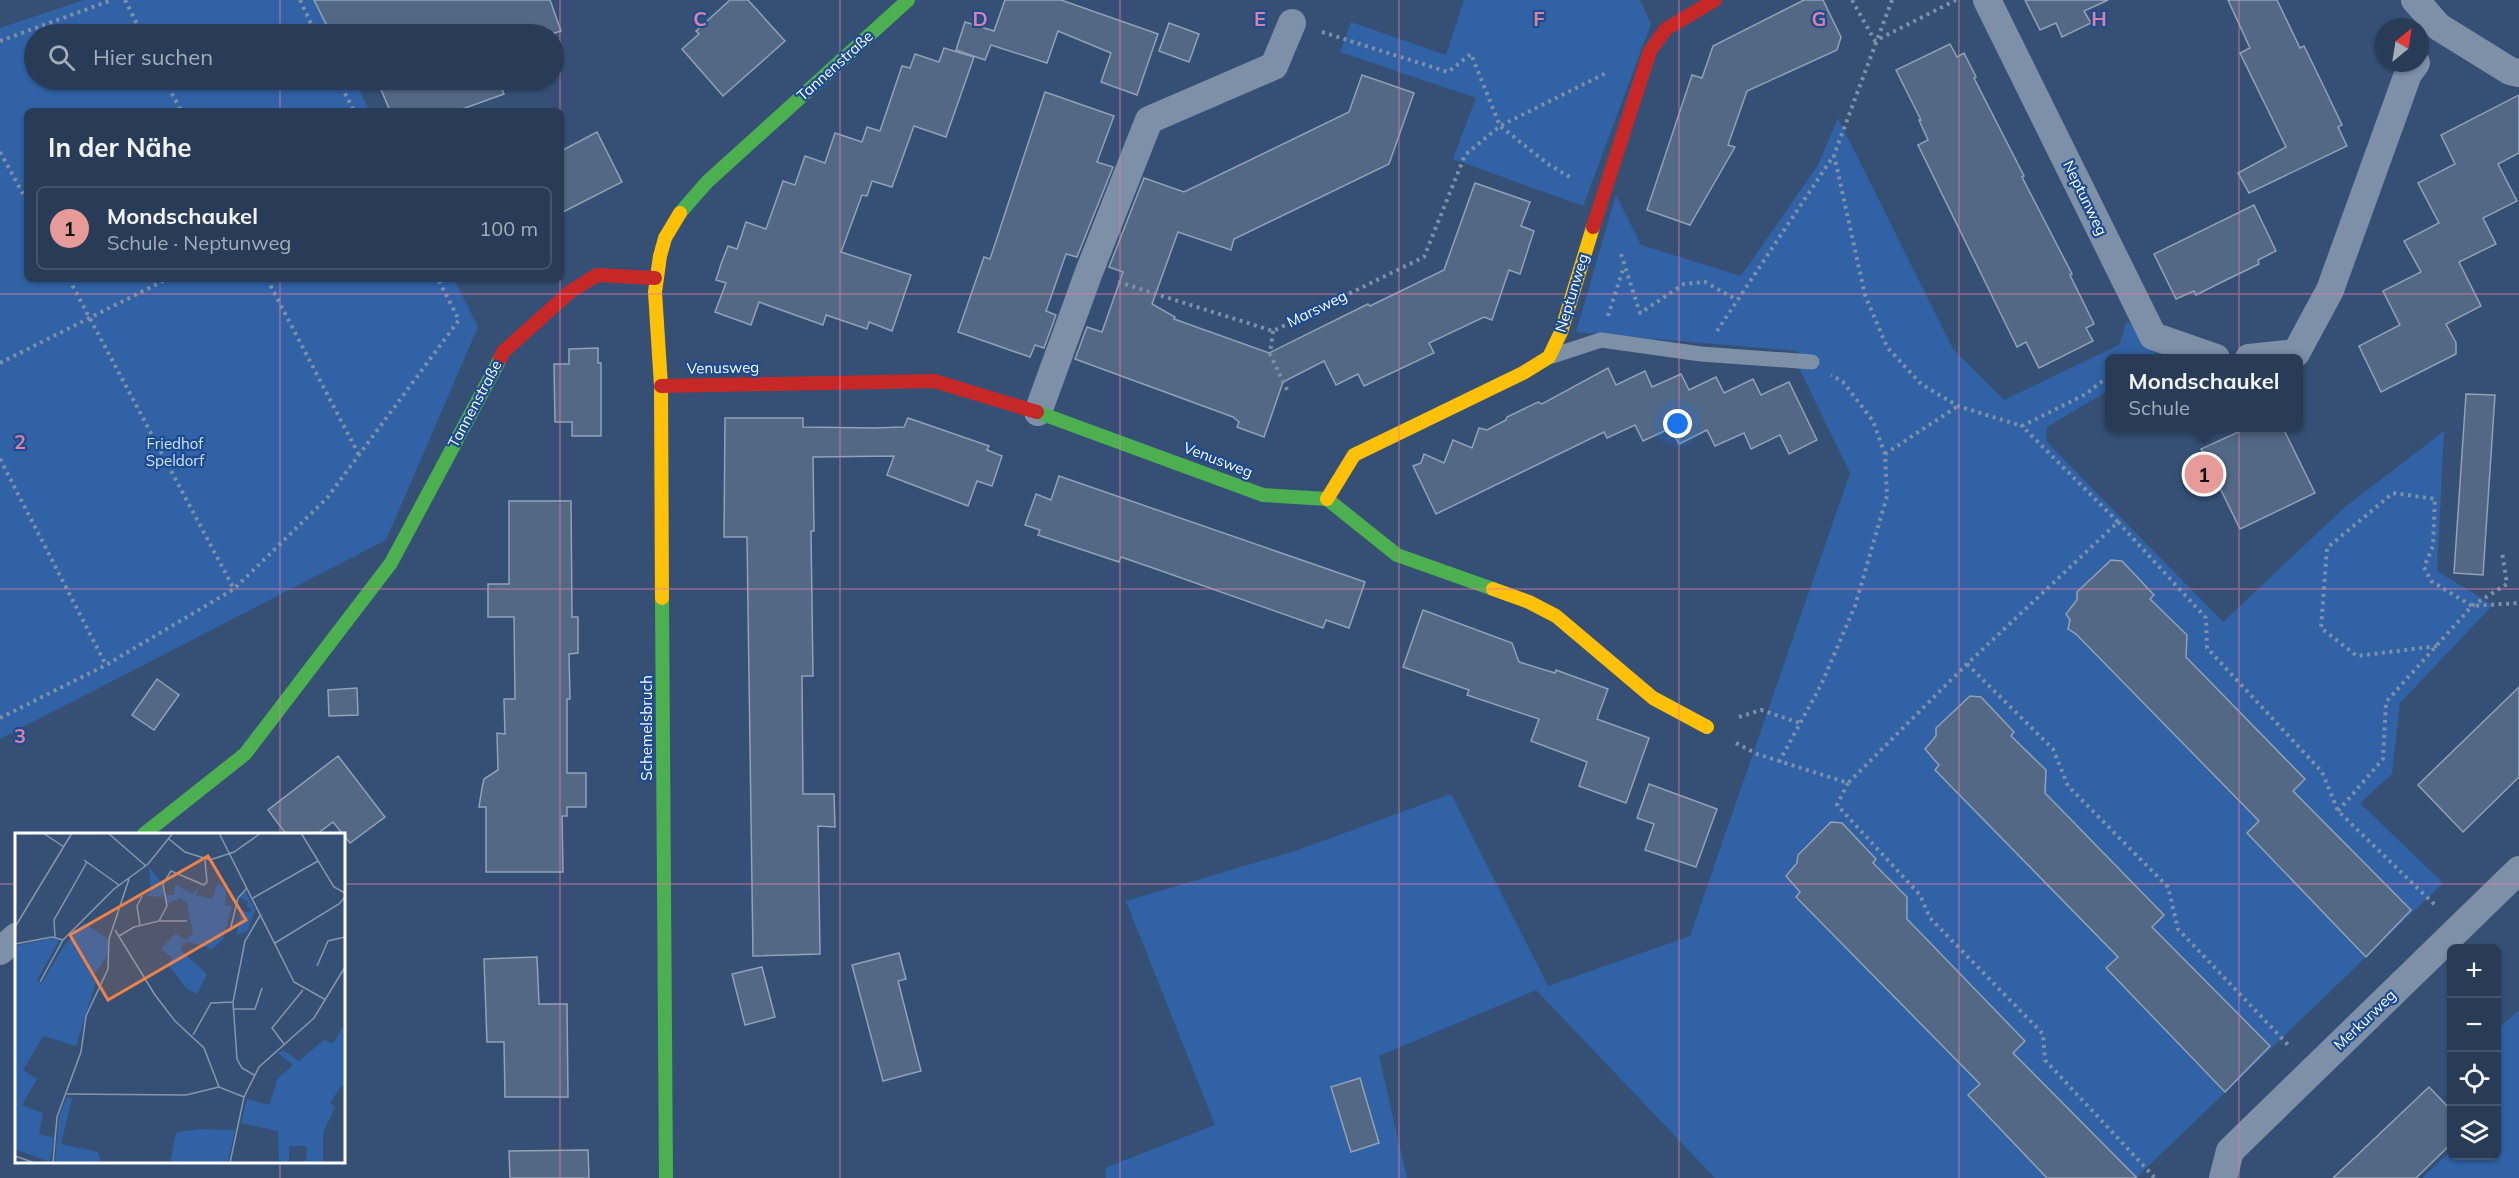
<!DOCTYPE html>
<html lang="de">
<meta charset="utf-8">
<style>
body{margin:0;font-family:Mulish,sans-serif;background:#30435e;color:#f1f3f6}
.controls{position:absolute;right:18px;bottom:18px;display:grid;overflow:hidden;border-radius:9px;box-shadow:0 2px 4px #0004}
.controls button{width:54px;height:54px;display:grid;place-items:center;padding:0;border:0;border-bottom:2px solid #44566e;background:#283c58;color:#f1f3f6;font:30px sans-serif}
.compass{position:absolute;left:2375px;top:18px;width:54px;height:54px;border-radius:50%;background:#283c58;box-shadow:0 2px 4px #0004;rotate:30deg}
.you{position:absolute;left:1678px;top:424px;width:21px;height:21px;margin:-15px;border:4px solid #fff;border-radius:50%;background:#1a73e8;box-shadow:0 0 0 9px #1a73e833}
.badge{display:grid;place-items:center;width:39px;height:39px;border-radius:50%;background:#e69b98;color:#111;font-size:20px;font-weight:700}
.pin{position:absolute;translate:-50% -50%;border:3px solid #fff;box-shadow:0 2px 6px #0006}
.popup{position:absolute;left:2105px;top:354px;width:198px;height:78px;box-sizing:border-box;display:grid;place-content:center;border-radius:9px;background:#283c58;filter:drop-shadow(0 2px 4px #0005);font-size:20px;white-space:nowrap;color:#a5adba}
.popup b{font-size:22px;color:#f1f3f6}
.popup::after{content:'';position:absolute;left:50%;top:100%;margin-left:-12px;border:12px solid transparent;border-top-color:#283c58}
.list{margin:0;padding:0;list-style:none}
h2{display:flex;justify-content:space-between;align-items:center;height:78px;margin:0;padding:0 24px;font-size:26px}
h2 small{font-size:20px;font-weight:400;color:#a5adba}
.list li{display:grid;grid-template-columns:39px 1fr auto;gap:18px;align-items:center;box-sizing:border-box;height:84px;margin:0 12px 12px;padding:0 12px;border:2px solid #44566e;border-radius:9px}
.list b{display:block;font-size:22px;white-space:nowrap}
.list p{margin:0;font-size:20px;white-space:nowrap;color:#a5adba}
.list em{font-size:20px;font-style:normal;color:#a5adba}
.icon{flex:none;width:33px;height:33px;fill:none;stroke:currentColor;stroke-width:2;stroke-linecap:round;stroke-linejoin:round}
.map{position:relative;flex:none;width:2519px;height:1178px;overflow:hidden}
.search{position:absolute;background:#283c58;box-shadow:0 2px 4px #0004;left:24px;top:24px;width:540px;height:66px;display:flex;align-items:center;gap:15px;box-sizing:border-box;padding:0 21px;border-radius:33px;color:#a5adba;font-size:22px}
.panel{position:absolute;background:#283c58;box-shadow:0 2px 4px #0004;left:24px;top:108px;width:540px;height:174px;border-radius:9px}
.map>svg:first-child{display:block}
.green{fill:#3062a5}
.building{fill:#526885;stroke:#92a1b6;stroke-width:1.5}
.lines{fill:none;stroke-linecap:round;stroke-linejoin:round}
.path{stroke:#7d90a8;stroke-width:4;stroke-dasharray:3 4.5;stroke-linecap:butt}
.lane{stroke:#7d90a8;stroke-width:15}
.street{stroke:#7d90a8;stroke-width:28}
.fast{stroke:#4caf50;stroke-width:14}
.slow{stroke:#ffc107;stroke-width:14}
.jam{stroke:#c62828;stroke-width:14}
.grid{fill:none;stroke:#dd80a5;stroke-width:1.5;stroke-opacity:0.55}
.labels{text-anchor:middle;stroke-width:4.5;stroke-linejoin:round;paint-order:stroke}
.street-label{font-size:15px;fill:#fff;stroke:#1c4b8f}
.park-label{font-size:15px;fill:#cfe2fa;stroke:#1c4b8f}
.inset-road{fill:none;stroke:#8696ac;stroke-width:1.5}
.view{fill:#ee8249;fill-opacity:0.15;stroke:#ee8249;stroke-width:3}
.inset-edge{fill:none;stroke:#fff;stroke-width:3}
.grid-label{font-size:20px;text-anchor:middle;font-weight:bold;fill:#dd80a5;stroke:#1c4b8f;stroke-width:4.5;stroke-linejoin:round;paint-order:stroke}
</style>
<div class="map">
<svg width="2519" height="1178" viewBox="0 0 2519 1178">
<rect width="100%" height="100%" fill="#365075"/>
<g class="green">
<path d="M84,0H314L332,34H34V80H354L370,111H27V279H454L478,327L386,540L0,739V28Z"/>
<path d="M1464,0H1640L1651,24L1583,206L1453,159L1476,98L1340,52L1351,22L1446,55Z"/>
<path d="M1838,118L1953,349L2004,400L2119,345L2127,321L2161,350L2150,358H2110L2109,390L2047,427L2046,441L2223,622L2345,507L2444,431L2437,571L2493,605L2400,703L2392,774L2360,803L2443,883L2136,1178H1715L1536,990L1379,1056L1407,1178H1106L1105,1168L1215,1125L1126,901L1295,851L1451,794L1548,986L1690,936L1850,473L1799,368L1798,351L1576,332L1616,195L1641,245L1741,276L1818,165Z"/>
<path d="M2519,1010V1178H2422L2451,1151L2452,1156H2496L2497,1030Z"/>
</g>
<g class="building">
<path d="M314,0H550L561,31L552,34H331Z"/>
<path d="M730,0H748L785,41L723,96L682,49L699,34L696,31Z"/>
<path d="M1005,0H1061L1158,34L1137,95L1101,82L1111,53L1058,31L1047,63L991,45L985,60L956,50L965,22L994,31Z"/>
<path d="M1804,0H1823L1841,37L1837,50L1747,91L1728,145L1735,147L1690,225L1647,210L1692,75L1702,78L1713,46Z"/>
<path d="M2025,0H2108L2084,11L2091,23L2062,37L2056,23L2040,30Z"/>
<path d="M2228,0H2277L2300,48L2304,46L2323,85L2342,125L2338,127L2347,146L2249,193L2238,173L2286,147L2240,53L2250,48Z"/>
<path d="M1169,23L1199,34L1189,62L1159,51Z"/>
<path d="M1950,44L1957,57L1964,53L1976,77L1974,78L2024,176L2022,177L2072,274L2070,275L2094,324L2086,328L2093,341L2039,368L2026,342L2017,347L1918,145L1928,140L1919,120H1921L1896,70Z"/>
<path d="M944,48L974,57L946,137L914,126L892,187L872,181L867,196L862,195L841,252L911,275L892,331L869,322L867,329L826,315L823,325L759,302L751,325L715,312L726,283L716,280L721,264L728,246L737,249L746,222L766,229L783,181L795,185L805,156L825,163L835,133L862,142L867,127L880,131L902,66L910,68L915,54L939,62Z"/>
<path d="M1362,75L1414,93L1389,164L1234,239L1231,250L1178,232L1152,304L1175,317L1174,319L1269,353L1368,304L1370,306L1444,270L1475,183L1530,202L1521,226L1534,231L1520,274L1509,270L1492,320L1484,317L1429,343L1434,353L1364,386L1358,374L1336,385L1324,361L1283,382L1264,437L1237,427L1239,422L1233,417L1075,359L1087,327L1102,332L1123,272L1109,267L1144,178L1184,192L1349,112Z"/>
<path d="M377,80H498L504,94L457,111H390Z"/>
<path d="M1045,92L1114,116L1097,162L1113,167L1077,257L1066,254L1046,311L1056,315L1044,348L1035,345L1030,357L958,332L984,257L990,259Z"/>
<path d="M2519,95V153L2498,164L2517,201L2483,218L2496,244L2459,262L2481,306L2446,324L2456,343V354L2381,392L2359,346L2400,325L2383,291L2421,272L2404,241L2439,223L2418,183L2455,164L2441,135Z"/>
<path d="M597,132L622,182L561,213V151Z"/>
<path d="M2254,205L2276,251L2258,260L2259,264L2226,280L2196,295L2194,291L2176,299L2154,254Z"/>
<path d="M598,348V363H601V436H572V422H555L554,364H569V349Z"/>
<path d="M1608,368L1616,385L1645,371L1652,387L1681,374L1689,390L1716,377L1724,393L1753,379L1761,395L1789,382L1817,440L1789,454L1780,435L1751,449L1744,433L1715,446L1707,430L1679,444L1671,428L1643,441L1635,425L1607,438L1604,432L1436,514L1413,466L1421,463L1424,454L1444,463L1453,440L1472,448L1479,428L1487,430L1506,420L1507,417L1538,402L1542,404Z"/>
<path d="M2466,394L2495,395L2483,575L2454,573Z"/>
<path d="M725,418H803V427L874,428L904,427L908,418L989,446L987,450L1002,456L992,486L977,481L968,506L887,475L894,456L813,457L814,531H811L813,676H802L803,794H834L835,827L818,826L820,954L753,956L747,537H724Z"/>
<path d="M2247,428H2283L2315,493L2240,529L2201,449Z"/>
<path d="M1059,476L1365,582L1349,628L1326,620L1323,628L1153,568L1121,557L1119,562L1038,535L1040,530L1025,525L1036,494L1051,500Z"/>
<path d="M509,501H571L572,617H578V653L569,654L570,699H567V773H586V807H567V816H562L563,872H486V807H479L482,788L484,779L498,770L497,733L505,734L504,699H515L514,617H488V584H509Z"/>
<path d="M2111,560L2122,561L2154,595L2150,599L2187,635L2186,657L2305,779L2293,791L2411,910L2366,957L2247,833L2259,821L2076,634L2068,629L2070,620L2066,614L2077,600V592Z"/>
<path d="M1423,610L1512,643L1519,662L1555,673L1556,670L1608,689L1597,719L1649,738L1626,803L1579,786L1587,762L1531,741L1539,719L1467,695L1469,690L1403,667Z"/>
<path d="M157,679L179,695L154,730L132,715Z"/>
<path d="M2519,687V777L2463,832L2418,785Z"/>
<path d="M357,688L358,715L329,716L328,690Z"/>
<path d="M1970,696L1981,697L2014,732L2011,736L2046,770L2045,793L2164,915L2152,927L2270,1046L2225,1092L2106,968L2118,957L1935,770L1939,765L1925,749L1936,736V728Z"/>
<path d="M338,756L385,817L350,843L333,822L317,834H286L268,810Z"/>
<path d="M1649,784L1717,809L1696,867L1645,850L1654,824L1637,818Z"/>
<path d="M1831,822L1842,823L1876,859L1873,863L1907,897V919L2025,1041L2013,1053L2137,1178H2047L1968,1095L1980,1084L1796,897L1800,892L1786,876L1797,863L1798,855Z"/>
<path d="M899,953L906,979L898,981L921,1071L883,1081L852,965Z"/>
<path d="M537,957L539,1004H567L568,1097H505L504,1042H487L484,959Z"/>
<path d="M762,967L775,1017L745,1025L732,974Z"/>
<path d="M1360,1078L1379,1143L1351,1152L1331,1087Z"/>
<path d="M2429,1087L2451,1110V1144L2416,1178H2333Z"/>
<path d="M588,1150L589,1178H510L509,1151Z"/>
</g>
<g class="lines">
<g class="path">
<path d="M125,0L142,34"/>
<path d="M300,0L316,34"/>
<path d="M1852,0L1875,41L1956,0"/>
<path d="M1892,0L1834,155L1865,295L1887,347L1921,384L1958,406L2022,426"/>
<path d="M1322,32L1448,72L1471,54L1500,126L1548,164L1573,179"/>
<path d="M0,41L112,0"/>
<path d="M165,80L181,111"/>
<path d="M338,80L354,111"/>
<path d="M0,152L27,201"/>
<path d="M1621,254L1640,313L1684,284L1705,282L1737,300"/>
<path d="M69,279L234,589"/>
<path d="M267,279L359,455"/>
<path d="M1118,282L1273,331L1424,257L1465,155L1500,126L1606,73"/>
<path d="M1608,316L1624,266"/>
<path d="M1273,331L1270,354L1289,394"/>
<path d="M1717,331L1834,155"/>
<path d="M0,363L167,279"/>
<path d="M1885,454L1958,406"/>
<path d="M0,459L106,665"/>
<path d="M2118,522L2206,618L2207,648L2322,772L2338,811L2437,907"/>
<path d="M2437,646L2357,656L2321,628L2327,548L2393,493L2435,499L2433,546L2424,567L2431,581L2472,606L2519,603"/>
<path d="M1967,664L2053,749L2068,786L2168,887L2178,929L2291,1048"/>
<path d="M1739,717L1761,710L1800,723"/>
<path d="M0,718L106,665L234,589L327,498L459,320L438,279"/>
<path d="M1736,743L1757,754L1848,783L1967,664L2118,522L2022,426L2086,394L2110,375"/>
<path d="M1779,762L1821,685L1855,606L1887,496L1885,454L1873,421L1843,382L1831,375"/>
<path d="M1848,783L1837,805L1920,895L1930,918L2043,1034L2045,1060L2155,1178"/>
<path d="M2338,811L2383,759L2386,702L2472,606L2507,584L2502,552"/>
</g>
<path class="lane" d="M1552,356L1601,340L1701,354L1812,362"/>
<g class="street">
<path d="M1987,0L2153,336L2216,358"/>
<path d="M2415,0L2439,27L2510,71L2519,73"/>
<path d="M2249,358L2296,353L2330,290L2408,74L2416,63"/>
<path d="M1038,412L1089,272L1149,120L1274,66L1292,23"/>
<path d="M0,951L16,937"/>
<path d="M2223,1178L2230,1151L2519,870"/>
</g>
<g class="fast">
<path d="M680,213L707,182L908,0"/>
<path d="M1037,412L1263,495L1327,499L1397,555L1493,589"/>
<path d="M662,598L666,1178"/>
<path d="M144,834L245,754L391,563L500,359"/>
</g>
<g class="slow">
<path d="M1327,499L1354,455L1523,373L1549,357L1561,332L1593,227"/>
<path d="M1493,589L1529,602L1556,616L1653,698L1707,727"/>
<path d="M662,598L661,386L655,292L660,256L665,238L680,213"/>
</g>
<g class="jam">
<path d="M1593,227L1650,51L1666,29L1715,0"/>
<path d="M500,359L503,352L571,291L597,275L655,278"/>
<path d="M661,386L934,381L1037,412"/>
</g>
</g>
<path class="grid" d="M280,0V34M560,0V111M840,0V1178M1120,0V1178M1399,0V1178M1679,0V1178M1959,0V1178M2239,0V1178M280,80V111M280,279V834M560,279V1178M0,294H2519M0,589H2519M0,884H16M344,884H2519M280,1162V1178"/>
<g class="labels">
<g class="street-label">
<text transform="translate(835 66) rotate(-42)" y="5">Tannenstraße</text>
<text transform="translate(2085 198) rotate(64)" y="5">Neptunweg</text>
<text transform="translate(1572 293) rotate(-73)" y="5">Neptunweg</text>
<text transform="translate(1317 309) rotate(-26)" y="5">Marsweg</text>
<text transform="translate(723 368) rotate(-1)" y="5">Venusweg</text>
<text transform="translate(475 404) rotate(-62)" y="5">Tannenstraße</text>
<text transform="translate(1218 460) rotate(21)" y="5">Venusweg</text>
<text transform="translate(647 728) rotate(-90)" y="5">Schemelsbruch</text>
<text transform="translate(2365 1020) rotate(-44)" y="5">Merkurweg</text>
</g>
<g class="park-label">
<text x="175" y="449">Friedhof<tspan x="175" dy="17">Speldorf</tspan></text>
</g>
</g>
<g transform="translate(15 833)">
<rect width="330" height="330" fill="#365075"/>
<path d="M134,34L147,51L149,64L130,63L136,59ZM203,49L211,57L210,72L217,73L208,106L197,116L171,108L165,117L192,141L182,161L171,155L153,131L157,125L146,116L160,100L171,107L178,100L172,70L165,65L152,71L150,62H159L160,51L178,61L185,53L181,62L197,66ZM230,58L240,77L232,98L222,102L226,77L235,80L236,76L232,74L233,68L225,65ZM69,90L92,105L94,120L77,145L81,149L61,213L28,203L8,237L22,246L7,272L28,280L24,301L39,305L35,329L0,316V113L38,105L44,108L22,147L26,151L49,113ZM330,190V255L326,253L315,270L320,274L308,300V330H287L292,325V313H274V330H264L263,298L226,290L232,266L254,272L263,245L278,232L263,220L268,217L284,228L309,207L318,211ZM52,264L57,265L46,311L83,319L86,330H40L44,284ZM184,296L220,297L213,330H155L161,300Z" fill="#3062a5"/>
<path class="inset-road" d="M28,0L49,14M93,0L131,33M204,0L279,149L311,167M286,0L319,54L330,60M154,6L170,19L195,27L219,19L246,0M69,27L104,52M238,65L303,28M144,88L152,73L148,51L156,38L189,52L192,49L190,27M125,92L122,73L127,63M0,94L57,0M100,97L140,162L160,188L189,215L204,254M215,98L223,65L232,55M104,103L119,94L144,88H172M40,104L39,87L72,29M260,110L324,71L330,64M0,111L37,104L48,107M302,133L313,108L330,104M25,149L48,107L99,56L133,31L158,0M218,176H240L247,155M178,202L196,170L218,169M269,211L257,195L288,157M239,242L227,235L222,226L218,169L230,108L246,81M52,261L171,262L204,254L229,264M0,323L20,330M38,330L42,284L66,219L71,183L93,136L94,106L114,46M215,330L229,264L244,234L299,185L330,134"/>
<path class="view" d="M193,23L231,87L93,167L55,102Z"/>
<rect width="330" height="330" class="inset-edge"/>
</g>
<g class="grid-label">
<text x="700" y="26">C</text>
<text x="980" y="26">D</text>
<text x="1260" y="26">E</text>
<text x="1539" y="26">F</text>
<text x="1819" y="26">G</text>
<text x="2099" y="26">H</text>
<text x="20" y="449">2</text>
<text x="20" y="743">3</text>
</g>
</svg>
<div class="controls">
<button>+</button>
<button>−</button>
<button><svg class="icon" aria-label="locate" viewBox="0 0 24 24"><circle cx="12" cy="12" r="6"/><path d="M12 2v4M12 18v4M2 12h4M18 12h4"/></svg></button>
<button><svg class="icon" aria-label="layers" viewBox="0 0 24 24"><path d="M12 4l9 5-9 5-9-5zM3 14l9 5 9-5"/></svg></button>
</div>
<svg class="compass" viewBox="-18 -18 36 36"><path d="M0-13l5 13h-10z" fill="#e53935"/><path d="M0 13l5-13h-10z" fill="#a5adba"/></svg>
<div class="you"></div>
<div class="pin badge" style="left:2204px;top:474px">1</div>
<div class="popup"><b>Mondschaukel</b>Schule</div>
<div class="search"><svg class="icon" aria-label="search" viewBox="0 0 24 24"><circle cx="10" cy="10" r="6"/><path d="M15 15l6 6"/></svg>Hier suchen</div>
<section class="panel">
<h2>In der Nähe<small></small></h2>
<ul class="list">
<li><span class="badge">1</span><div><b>Mondschaukel</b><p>Schule · Neptunweg</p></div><em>100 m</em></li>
</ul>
</section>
</div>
